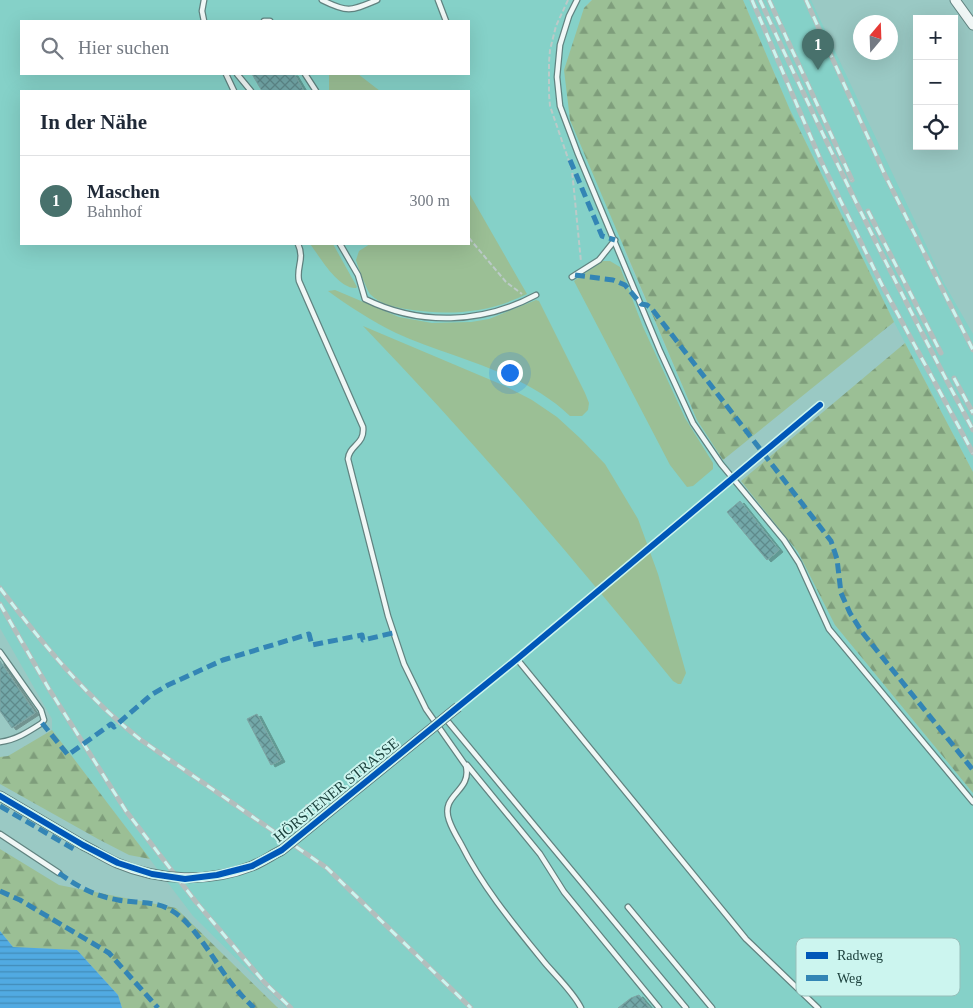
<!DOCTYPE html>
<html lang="de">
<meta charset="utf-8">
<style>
body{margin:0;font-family:"Times New Roman",serif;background:#f2f2f3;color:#1f2937}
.controls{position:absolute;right:15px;top:15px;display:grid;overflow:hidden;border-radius:0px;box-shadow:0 5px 20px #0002}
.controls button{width:45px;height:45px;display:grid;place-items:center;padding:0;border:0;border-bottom:1px solid #e0e1e3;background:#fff;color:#1f2937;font:25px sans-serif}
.compass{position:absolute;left:853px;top:15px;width:45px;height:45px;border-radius:50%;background:#fff;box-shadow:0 5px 20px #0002;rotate:19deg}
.you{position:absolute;left:509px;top:372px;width:18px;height:18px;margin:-12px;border:4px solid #fff;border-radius:50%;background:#1a73e8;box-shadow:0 0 0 8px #1a73e833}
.badge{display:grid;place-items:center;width:32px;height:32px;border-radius:50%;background:#48716c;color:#fff;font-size:16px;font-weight:700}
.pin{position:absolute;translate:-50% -41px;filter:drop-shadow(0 1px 2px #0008)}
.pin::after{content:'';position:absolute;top:26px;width:18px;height:15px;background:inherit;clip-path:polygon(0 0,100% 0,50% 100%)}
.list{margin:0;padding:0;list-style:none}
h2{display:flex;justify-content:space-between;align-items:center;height:65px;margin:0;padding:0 20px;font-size:21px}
h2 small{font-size:16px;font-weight:400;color:#747a83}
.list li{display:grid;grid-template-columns:32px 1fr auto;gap:15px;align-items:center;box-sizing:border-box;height:90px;padding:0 20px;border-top:1px solid #e0e1e3}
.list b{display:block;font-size:19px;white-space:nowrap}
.list p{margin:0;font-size:16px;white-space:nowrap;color:#747a83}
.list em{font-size:16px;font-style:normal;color:#747a83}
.icon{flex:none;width:28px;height:28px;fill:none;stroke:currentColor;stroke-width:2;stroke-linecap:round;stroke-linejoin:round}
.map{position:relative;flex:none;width:973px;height:1008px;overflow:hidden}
.search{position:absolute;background:#fff;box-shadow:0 5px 20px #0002;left:20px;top:20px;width:450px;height:55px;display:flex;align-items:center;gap:12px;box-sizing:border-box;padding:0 18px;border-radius:0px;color:#747a83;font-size:19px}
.panel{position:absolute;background:#fff;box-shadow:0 5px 20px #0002;left:20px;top:90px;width:450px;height:155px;border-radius:0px}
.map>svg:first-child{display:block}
.built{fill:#85d1c8;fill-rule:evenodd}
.green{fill:#9bbf95}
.forest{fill:url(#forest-firs)}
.water{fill:url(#water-rules)}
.building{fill:url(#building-cross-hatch);stroke:#7da4a3;filter:url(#shadow)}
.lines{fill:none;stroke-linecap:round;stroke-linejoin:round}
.lane-casing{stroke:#618380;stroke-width:7}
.street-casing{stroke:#618380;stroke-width:11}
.path{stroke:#bbcac8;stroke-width:2;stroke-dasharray:5 2.5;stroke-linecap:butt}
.lane{stroke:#f0f7f6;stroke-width:4.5}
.street{stroke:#f0f7f6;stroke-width:9}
.rail-casing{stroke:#b2bebd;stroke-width:5}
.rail{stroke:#ccf5ef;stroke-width:3;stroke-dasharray:9;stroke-linecap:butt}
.street-bridge-casing{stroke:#618380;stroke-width:11;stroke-linecap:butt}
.street-bridge{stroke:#f0f7f6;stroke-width:9}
.quiet{stroke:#3385b5;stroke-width:5;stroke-dasharray:10 5;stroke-linecap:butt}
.cycleway-casing{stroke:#ccf5ef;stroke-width:9}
.cycleway{stroke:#0057b8;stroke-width:6}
.labels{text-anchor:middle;stroke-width:4;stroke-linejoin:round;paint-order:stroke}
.street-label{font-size:15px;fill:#1c413d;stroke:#ccf5ef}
.key{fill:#ccf5ef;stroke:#97bfba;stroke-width:1}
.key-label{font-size:14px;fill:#1c413d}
</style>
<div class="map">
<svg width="973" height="1008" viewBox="0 0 973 1008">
<defs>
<pattern id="forest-firs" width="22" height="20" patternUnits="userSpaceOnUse" patternTransform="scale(1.25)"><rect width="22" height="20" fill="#9bbf95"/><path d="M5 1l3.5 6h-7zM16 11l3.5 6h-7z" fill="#7e9d7b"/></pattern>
<pattern id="water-rules" width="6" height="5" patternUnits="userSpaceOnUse" patternTransform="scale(1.25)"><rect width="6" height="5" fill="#51aae2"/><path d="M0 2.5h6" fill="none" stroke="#428cb8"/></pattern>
<pattern id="building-cross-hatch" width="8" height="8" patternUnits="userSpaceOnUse" patternTransform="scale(1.25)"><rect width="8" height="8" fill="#73a8a9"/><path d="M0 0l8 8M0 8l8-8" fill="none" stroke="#5e8a8b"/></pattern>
<filter id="shadow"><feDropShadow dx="4" dy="2" stdDeviation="0" flood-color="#0004"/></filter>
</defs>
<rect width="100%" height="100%" fill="#9ac9c4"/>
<g class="built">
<path d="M0,0H592L584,8L625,252L697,420L723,460L798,552L835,625L973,793V1008H286L193,916L52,730V719L0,628ZM21,21H469V74H21ZM21,91H469V244H21Z"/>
<path d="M743,0H811L944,283L973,334V472L894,322L790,110Z"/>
</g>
<g class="green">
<path d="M329,74H358L380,91H329Z"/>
<path d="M469,193L527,294C489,313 448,316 406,309C394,307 380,304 371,295C368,293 357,265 356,260L359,251L370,244H469Z"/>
<path d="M310,244H333L357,287L356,288C338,289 320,257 310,244Z"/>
<path d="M603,261H610L620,267L643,327L685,418L713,463V469L693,486L687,487L670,465L574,281Z"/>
<path d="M335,290L399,317L432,323L471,322L489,319L536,300L539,301L585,393L589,403L588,410L582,416H570C523,371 454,359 396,333C372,321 350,307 328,291Z"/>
<path d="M363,326L505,386L532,400L557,417L581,439L605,464L638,519L658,574L686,673L681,684H678L673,681C574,559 472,439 363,326Z"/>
</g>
<g class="forest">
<path d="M592,0H743L790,110L894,322L723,460L697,420L570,120L564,70L584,8Z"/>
<path d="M905,343L973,472V793L835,625L798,552L741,481Z"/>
<path d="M52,730L150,859L129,855L98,839L0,784V757L8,756Z"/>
<path d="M0,849L59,885L176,908L278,1008H122L118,995L77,950L13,947L0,931Z"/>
</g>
<path class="water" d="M0,931L13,947L77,950L118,995L122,1008H0Z"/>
<g class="building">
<path d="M252,74H294L304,91H262Z"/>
<path d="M740,501L779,550L767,560L727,512Z"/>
<path d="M0,661L35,713L12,728L0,711Z"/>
<path d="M257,714L281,760L271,765L247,719Z"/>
<path d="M639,995L650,1008H618L631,998Z"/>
</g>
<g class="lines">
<defs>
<g id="lane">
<path d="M322,0C348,13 351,11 377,0"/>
<path d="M438,0L446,21"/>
<path d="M577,0L569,16L560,45L557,77L560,106L578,154L660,351L693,423L721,464L784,540L799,563L829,629L973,802"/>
<path d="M204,21L202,11L204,0"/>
<path d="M264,21H270"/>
<path d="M226,74L234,91"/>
<path d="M237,74L251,91"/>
<path d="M305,74L316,91"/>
<path d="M298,244C305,259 296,267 299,281L363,427C365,445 349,445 348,459L388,616L404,664L426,709L466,766C472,792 440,794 449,820C452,829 457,837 461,844C483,888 515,926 545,963C556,976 574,993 581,1008"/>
<path d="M340,244L358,275L365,299C420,326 482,324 536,295"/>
<path d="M572,277L599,260L615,240"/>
<path d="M0,652L41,710L44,720L42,723C28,732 16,740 0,742"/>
<path d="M517,659L746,939L818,1008"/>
<path d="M445,718L686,1008"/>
<path d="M467,765L540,854L564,892L659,1008"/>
<path d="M0,834L59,873"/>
<path d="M628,907L712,1008"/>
</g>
<g id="street">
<path d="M955,0L973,25"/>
<path d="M0,796L83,845"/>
</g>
</defs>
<use href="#lane" class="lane-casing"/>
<use href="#street" class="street-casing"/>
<g class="path">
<path d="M568,0L556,26L550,50L549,62V94L550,106L572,170L581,262"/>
<path d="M469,238L506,282L522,294"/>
<path d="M307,812L304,807L307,805L314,813"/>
</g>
<use href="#lane" class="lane"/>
<use href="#street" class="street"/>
<defs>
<g id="rail">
<path d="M752,0L821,161L882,285L973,453"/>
<path d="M760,0C827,146 897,288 973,430"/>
<path d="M769,0L852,180"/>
<path d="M806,0L885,175L973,350"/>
<path d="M868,211L941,353"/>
<path d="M954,378L973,413"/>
<path d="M0,588C42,643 87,698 141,740L327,868L471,1008"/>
<path d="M0,604L49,689L126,811L196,902L264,982L291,1008"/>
</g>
</defs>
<use href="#rail" class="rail-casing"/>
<use href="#rail" class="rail"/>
<defs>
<path id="street-bridge" d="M83,845C95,851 106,858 117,863C159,881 209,883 252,866C262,862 272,855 282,850L458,707"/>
</defs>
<use href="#street-bridge" class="street-bridge-casing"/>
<use href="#street-bridge" class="street-bridge"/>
<g class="quiet">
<path d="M570,160L602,236L615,240"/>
<path d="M575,275L613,280L625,285L641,304L647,305L652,309L831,541L837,559L841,593L850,613L862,632L973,770"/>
<path d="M42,723L68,755L111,724L114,727L151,695L168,685L223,660L309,634L312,645L362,635L363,640L393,633"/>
<path d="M0,806L77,851"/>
<path d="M59,873C78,887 95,896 118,900C134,903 152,901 167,908C194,920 216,966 236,989C242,996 248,1002 254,1008"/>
<path d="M0,891L20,900L109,953L158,1008"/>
</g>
<defs>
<path id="cycleway" d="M0,796L83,845L118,863L152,874L185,879L217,875L252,866L282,850L517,659L820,405"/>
</defs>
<use href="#cycleway" class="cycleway-casing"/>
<use href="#cycleway" class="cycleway"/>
</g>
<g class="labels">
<g class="street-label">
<text transform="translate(336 790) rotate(-39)" y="5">HÖRSTENER STRASSE</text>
</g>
</g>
<rect x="796" y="938" width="164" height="58" rx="8" class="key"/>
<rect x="806" y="952" width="22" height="7" fill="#0057b8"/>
<rect x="806" y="975" width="22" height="6" fill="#3385b5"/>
<g class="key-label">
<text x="837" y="960">Radweg</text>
<text x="837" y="983">Weg</text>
</g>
</svg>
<div class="controls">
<button>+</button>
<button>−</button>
<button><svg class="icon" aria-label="locate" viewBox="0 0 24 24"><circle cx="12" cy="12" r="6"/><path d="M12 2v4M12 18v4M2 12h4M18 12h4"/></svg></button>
</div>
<svg class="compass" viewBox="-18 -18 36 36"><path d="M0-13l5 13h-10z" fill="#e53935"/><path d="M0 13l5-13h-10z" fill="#747a83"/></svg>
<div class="you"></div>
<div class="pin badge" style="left:818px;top:70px">1</div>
<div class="search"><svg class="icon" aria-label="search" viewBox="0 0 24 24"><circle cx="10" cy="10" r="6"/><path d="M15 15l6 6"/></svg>Hier suchen</div>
<section class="panel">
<h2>In der Nähe<small></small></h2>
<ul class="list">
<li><span class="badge">1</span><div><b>Maschen</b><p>Bahnhof</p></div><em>300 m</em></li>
</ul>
</section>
</div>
